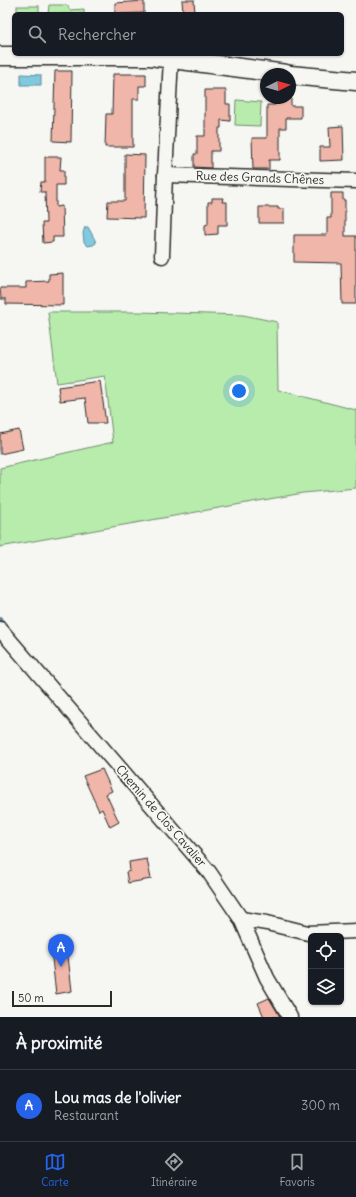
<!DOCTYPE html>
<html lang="fr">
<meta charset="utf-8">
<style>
body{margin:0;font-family:Delius,sans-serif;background:#242831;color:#f1f3f6}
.controls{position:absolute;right:12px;bottom:12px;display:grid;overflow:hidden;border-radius:6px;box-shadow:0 1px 3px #0004}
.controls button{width:36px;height:36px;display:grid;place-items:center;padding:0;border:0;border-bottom:1px solid #363941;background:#171b24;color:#f1f3f6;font:20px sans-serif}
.compass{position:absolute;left:260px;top:68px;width:36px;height:36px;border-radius:50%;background:#171b24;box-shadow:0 1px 3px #0004;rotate:85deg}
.scale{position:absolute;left:12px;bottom:10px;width:100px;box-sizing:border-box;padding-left:4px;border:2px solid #2b2b2b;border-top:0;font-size:11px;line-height:14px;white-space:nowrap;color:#2b2b2b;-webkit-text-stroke:3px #f6f6f2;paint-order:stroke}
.you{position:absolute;left:239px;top:391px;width:14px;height:14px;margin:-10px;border:3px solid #fff;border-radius:50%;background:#1a73e8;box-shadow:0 0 0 6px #1a73e833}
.badge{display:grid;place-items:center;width:26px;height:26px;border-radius:50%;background:#2563eb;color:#fff;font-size:13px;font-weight:700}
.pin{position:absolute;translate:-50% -33px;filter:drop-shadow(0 1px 2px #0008)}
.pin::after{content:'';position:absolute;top:21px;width:14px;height:12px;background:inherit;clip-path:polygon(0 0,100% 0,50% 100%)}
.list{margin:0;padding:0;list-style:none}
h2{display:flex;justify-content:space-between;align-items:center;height:52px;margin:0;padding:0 16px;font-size:17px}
h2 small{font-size:13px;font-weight:400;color:#9ea1a6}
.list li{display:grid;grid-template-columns:26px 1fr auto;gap:12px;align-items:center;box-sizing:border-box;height:72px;padding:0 16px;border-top:1px solid #363941}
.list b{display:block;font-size:15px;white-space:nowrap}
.list p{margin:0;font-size:13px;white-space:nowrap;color:#9ea1a6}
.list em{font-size:13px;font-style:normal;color:#9ea1a6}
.icon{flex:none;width:22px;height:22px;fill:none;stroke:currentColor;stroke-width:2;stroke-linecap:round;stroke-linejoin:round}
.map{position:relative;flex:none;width:356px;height:1017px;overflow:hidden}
.search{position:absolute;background:#171b24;box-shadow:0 1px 3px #0004;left:12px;right:12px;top:12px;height:44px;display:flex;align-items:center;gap:10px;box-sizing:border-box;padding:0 14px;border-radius:6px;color:#9ea1a6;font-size:15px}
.sheet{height:124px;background:#171b24}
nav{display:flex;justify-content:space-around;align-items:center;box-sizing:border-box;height:56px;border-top:1px solid #363941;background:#171b24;font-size:11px;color:#9ea1a6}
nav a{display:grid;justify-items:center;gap:2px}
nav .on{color:#2563eb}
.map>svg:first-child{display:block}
.green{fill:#b7ecad;stroke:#718c6c}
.water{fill:#80cae0;stroke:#5e8a98}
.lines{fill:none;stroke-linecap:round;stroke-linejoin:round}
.stream{stroke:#5e8a98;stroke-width:4}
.building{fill:#efb6a9;stroke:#2b2b2b}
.minor-casing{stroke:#2b2b2b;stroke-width:17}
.tertiary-casing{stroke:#2b2b2b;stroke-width:21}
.minor{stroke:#f6f6f2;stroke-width:14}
.tertiary{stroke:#f6f6f2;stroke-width:18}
.labels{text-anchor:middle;stroke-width:3.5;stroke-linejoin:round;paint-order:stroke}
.street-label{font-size:12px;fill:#2b2b2b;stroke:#f6f6f2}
</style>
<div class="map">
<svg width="356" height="1017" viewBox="0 0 356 1017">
<rect width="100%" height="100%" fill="#f6f6f2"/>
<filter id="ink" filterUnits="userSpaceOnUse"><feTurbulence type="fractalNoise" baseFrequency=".025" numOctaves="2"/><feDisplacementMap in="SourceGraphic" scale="8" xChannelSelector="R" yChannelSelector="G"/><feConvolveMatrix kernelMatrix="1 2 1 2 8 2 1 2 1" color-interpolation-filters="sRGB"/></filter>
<g filter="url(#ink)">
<g class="green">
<path d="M49,5H67L70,10L84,9V14H48Z"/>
<rect x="17" y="6" width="22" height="8"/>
<path d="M236,100L261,102L260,126L235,125Z"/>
<path d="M48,312H139L243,315L277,322L278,390L356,410V488L303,493L0,547V468L113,442L105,376L57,383Z"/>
</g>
<g class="water">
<path d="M21,74L41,75V85H21Z"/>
<path d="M85,227H88C89,229 96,241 96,243L93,245L88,246L84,242L83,233Z"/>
</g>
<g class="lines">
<path class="stream" d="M0,619L8,628"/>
</g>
<g class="building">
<path d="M182,0H194L195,14H183Z"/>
<path d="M144,1V13L115,14V3Z"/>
<path d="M55,71H72L71,142L53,141Z"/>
<path d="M113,74H146V86H139V99H133V147H105L106,114H112Z"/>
<path d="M205,90H226V104H230V121L221,120V128H219V151H211V168L194,167V154H197V136H205Z"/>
<path d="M275,98H291V106H301V118H286V128H280V160H269V169H253L252,138H267V105H275Z"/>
<path d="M343,126L344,160L320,161V147H330L329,127Z"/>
<path d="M125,154L145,155L144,218L107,217L108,201H125Z"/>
<path d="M45,157H61L60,170H64V185H56V207L62,206L63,237H53V242L43,243L42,223H46L45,192H40L41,182H45Z"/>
<path d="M331,193H343V200H345V236H356V304H342L341,263L294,262V235H327V218H331Z"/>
<path d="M212,198H223L222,202H227V225H218V234L205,235V225L208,224V202H212Z"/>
<path d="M259,207H278V209H284V223H259Z"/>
<path d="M63,273V305L6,304V299H1L0,288H26V282L49,281V274Z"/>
<path d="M100,381L106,423H88L85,398L60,401L58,387Z"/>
<path d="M19,430L23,449L0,454V434Z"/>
<path d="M102,769L112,791L106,794L119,822L110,827L102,809L99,811L83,776Z"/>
<path d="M147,859L151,879L128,883L126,872L130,871L129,862Z"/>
<path d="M66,939L72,991L56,994L50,941Z"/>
<path d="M269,998L278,1013L280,1017H264L258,1003Z"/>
</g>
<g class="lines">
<defs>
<g id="minor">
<path d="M171,58L165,175L356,181"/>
<path d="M162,256L165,175"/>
<path d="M0,629L209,872L241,919L267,978L290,1017"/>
<path d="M241,919L267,923L308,933L356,931"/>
</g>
<g id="tertiary">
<path d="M0,56H150L286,74"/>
<path d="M290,75L356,81"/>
</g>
</defs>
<use href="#minor" class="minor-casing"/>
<use href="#tertiary" class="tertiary-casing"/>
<use href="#minor" class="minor"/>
<use href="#tertiary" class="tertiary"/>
</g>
</g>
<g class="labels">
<g class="street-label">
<text transform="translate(260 178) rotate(2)" y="4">Rue des Grands Chênes</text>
<text transform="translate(161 816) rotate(49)" y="4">Chemin de Clos Cavalier</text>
</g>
</g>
</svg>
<div class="controls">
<button><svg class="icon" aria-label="locate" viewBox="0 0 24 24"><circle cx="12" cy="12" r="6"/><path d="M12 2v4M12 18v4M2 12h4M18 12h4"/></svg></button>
<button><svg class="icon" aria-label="layers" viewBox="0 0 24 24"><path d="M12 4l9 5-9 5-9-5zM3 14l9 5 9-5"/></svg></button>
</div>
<svg class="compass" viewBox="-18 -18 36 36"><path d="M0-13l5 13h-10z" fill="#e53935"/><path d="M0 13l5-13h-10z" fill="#9ea1a6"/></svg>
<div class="scale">50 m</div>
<div class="you"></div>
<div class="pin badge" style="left:61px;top:967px">A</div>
<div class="search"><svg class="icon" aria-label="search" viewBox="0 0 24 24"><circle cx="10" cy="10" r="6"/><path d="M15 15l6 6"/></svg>Rechercher</div>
</div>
<section class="sheet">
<h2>À proximité<small></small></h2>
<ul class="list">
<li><span class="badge">A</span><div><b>Lou mas de l'olivier</b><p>Restaurant</p></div><em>300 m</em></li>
</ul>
</section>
<nav>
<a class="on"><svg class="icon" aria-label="map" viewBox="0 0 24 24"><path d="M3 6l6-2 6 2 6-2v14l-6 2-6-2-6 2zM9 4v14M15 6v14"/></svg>Carte</a>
<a><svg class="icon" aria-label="directions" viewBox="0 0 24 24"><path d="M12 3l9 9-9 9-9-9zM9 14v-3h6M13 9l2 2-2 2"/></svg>Itinéraire</a>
<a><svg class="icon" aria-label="saved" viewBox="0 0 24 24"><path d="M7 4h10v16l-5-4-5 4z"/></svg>Favoris</a>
</nav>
